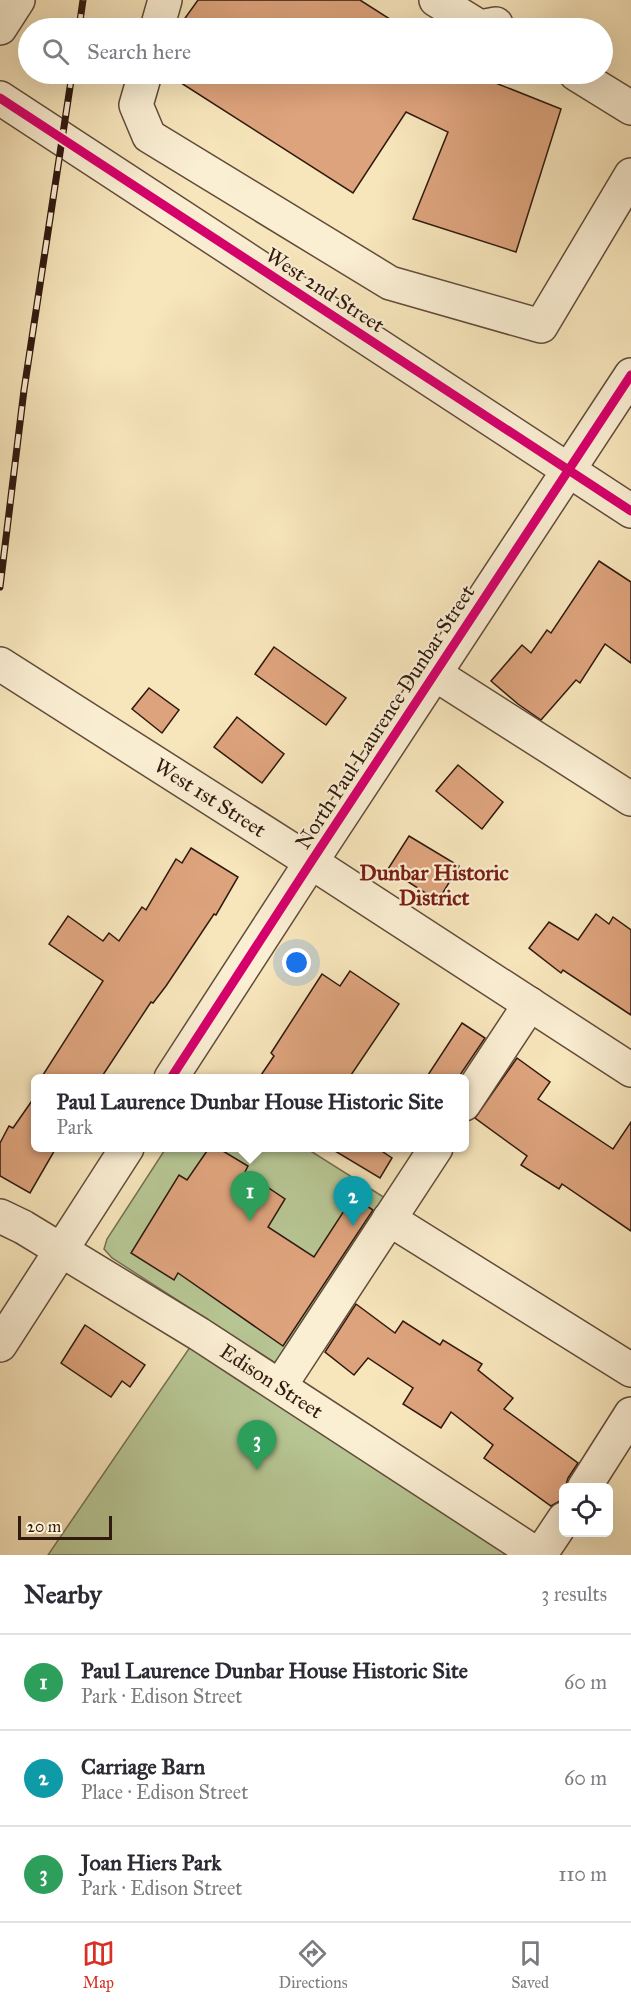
<!DOCTYPE html>
<meta charset="utf-8">
<style>
body{margin:0;font-family:"IM FELL Great Primer",serif;background:#f2f2f3;color:#2b2b33}
.controls{position:absolute;right:18px;bottom:18px;display:grid;overflow:hidden;border-radius:9px;box-shadow:0 6px 24px #0002}
.controls button{width:54px;height:54px;display:grid;place-items:center;padding:0;border:0;border-bottom:2px solid #e1e1e2;background:#fff;color:#2b2b33;font:30px sans-serif}
.scale{position:absolute;left:18px;bottom:15px;width:94px;box-sizing:border-box;padding-left:6px;border:3px solid #30190f;border-top:0;font-size:16px;line-height:21px;white-space:nowrap;color:#30190f;-webkit-text-stroke:4px #faeed3;paint-order:stroke}
.you{position:absolute;left:297px;top:963px;width:21px;height:21px;margin:-15px;border:4px solid #fff;border-radius:50%;background:#1a73e8;box-shadow:0 0 0 9px #1a73e833}
.badge{display:grid;place-items:center;width:39px;height:39px;border-radius:50%;background:#d93025;color:#fff;font-size:20px;font-weight:700}
.pin{position:absolute;translate:-50% -50px;filter:drop-shadow(0 2px 3px #0008)}
.pin::after{content:'';position:absolute;top:32px;width:21px;height:18px;background:inherit;clip-path:polygon(0 0,100% 0,50% 100%)}
.popup{position:absolute;left:31px;top:1074px;width:438px;height:78px;box-sizing:border-box;display:grid;place-content:center;border-radius:9px;background:#fff;filter:drop-shadow(0 2px 4px #0005);font-size:20px;white-space:nowrap;color:#7c7c81}
.popup b{font-size:22px;color:#2b2b33}
.popup::after{content:'';position:absolute;left:50%;top:100%;margin-left:-12px;border:12px solid transparent;border-top-color:#fff}
.list{margin:0;padding:0;list-style:none}
h2{display:flex;justify-content:space-between;align-items:center;height:78px;margin:0;padding:0 24px;font-size:26px}
h2 small{font-size:20px;font-weight:400;color:#7c7c81}
.list li{display:grid;grid-template-columns:39px 1fr auto;gap:18px;align-items:center;box-sizing:border-box;height:96px;padding:0 24px;border-top:2px solid #e1e1e2}
.list b{display:block;font-size:22px;white-space:nowrap}
.list p{margin:0;font-size:20px;white-space:nowrap;color:#7c7c81}
.list em{font-size:20px;font-style:normal;color:#7c7c81}
.icon{flex:none;width:33px;height:33px;fill:none;stroke:currentColor;stroke-width:2;stroke-linecap:round;stroke-linejoin:round}
.map{position:relative;flex:none;width:631px;height:1555px;overflow:hidden}
.search{position:absolute;background:#fff;box-shadow:0 6px 24px #0002;left:18px;right:18px;top:18px;height:66px;display:flex;align-items:center;gap:15px;box-sizing:border-box;padding:0 21px;border-radius:33px;color:#7c7c81;font-size:22px}
.sheet{height:366px;background:#fff}
nav{display:flex;justify-content:space-around;align-items:center;box-sizing:border-box;height:84px;border-top:2px solid #e1e1e2;background:#fff;font-size:16px;color:#7c7c81}
nav a{display:grid;justify-items:center;gap:3px}
nav .on{color:#d93025}
.map>svg:first-child{display:block}
.green{fill:#b7c694;stroke:#747052;stroke-width:1.5}
.building{fill:#dda37c;stroke:#30190f;stroke-width:1.5}
.lines{fill:none;stroke-linecap:round;stroke-linejoin:round}
.minor-casing{stroke:#624c3a;stroke-width:36}
.minor{stroke:#faeed3;stroke-width:33}
.rail-casing{stroke:#30190f;stroke-width:7}
.rail{stroke:#faeed3;stroke-width:4.5;stroke-dasharray:14;stroke-linecap:butt}
.cycleway-casing{stroke:#faeed3;stroke-width:13}
.cycleway{stroke:#d6006c;stroke-width:9}
.labels{text-anchor:middle;stroke-width:4.5;stroke-linejoin:round;paint-order:stroke}
.street-label{font-size:21px;fill:#30190f;stroke:#faeed3}
.neighbourhood-label{font-size:22px;font-weight:bold;fill:#7a1f14;stroke:#faeed3}
</style>
<div class="map">
<svg width="631" height="1555" viewBox="0 0 631 1555">
<rect width="100%" height="100%" fill="#f7e5bb"/>
<filter id="stains"><feTurbulence type="fractalNoise" baseFrequency=".00333" numOctaves="4"/><feColorMatrix values="0 0 0 0 .2 0 0 0 0 .09 0 0 0 0 .02 0 0 0 .5 -.17"/></filter>
<radialGradient id="worn" r=".72"><stop offset=".6" stop-color="#630" stop-opacity="0"/><stop offset="1" stop-color="#630" stop-opacity=".3"/></radialGradient>
<g class="green">
<path d="M166,1148H306L393,1203L283,1368L112,1258L104,1249L107,1239Z"/>
<path d="M199,1334L538,1555H48Z"/>
</g>
<g class="building">
<path d="M198,0H360L404,28H178Z"/>
<path d="M167,74H473L561,109L516,252L413,219L448,132L406,112L353,193Z"/>
<path d="M599,561L631,582V663L605,644L580,683L576,680L541,720L518,704L491,681L522,645L531,653L547,630L551,633Z"/>
<path d="M274,647L346,698L326,725L255,674Z"/>
<path d="M149,688L179,710L162,733L132,709Z"/>
<path d="M237,717L284,754L262,783L214,747Z"/>
<path d="M458,765L503,802L482,829L436,791Z"/>
<path d="M409,836L459,866L438,901L388,869Z"/>
<path d="M191,848L238,877L216,915L214,914L166,986L153,1003L151,1002L101,1078H41L103,981L49,944L68,916L103,941L109,933L119,941L142,907L146,910L176,859L182,863Z"/>
<path d="M596,914L609,924L613,917L631,930V1015L563,970L561,973L529,948L549,922L578,940Z"/>
<path d="M350,971L399,1004L349,1078H259L274,1056L271,1053L322,974L340,986Z"/>
<path d="M462,1023L485,1038L458,1078H426Z"/>
<path d="M517,1058L550,1082L538,1099L613,1149L631,1122V1231L562,1184L559,1189L521,1165L527,1156L475,1118Z"/>
<path d="M36,1095V1148H56L30,1193L0,1176V1143L9,1126L13,1128Z"/>
<path d="M209,1148H218L248,1166L245,1172L285,1199L268,1227L314,1257L353,1197L373,1210L283,1346L178,1273L174,1280L131,1253L179,1175L187,1180Z"/>
<path d="M330,1148H377L392,1158L380,1178Z"/>
<path d="M356,1304L395,1333L403,1321L440,1345L443,1340L482,1364L478,1370L513,1398L504,1409L578,1463L568,1478L565,1488H564V1496L560,1501L551,1506L484,1458L493,1445L451,1412L441,1428L403,1404L413,1388L368,1358L354,1375L325,1352Z"/>
<path d="M85,1325L145,1365L130,1387L122,1381L111,1397L61,1363Z"/>
</g>
<g class="lines">
<defs>
<g id="minor">
<path d="M436,0L480,27L496,24"/>
<path d="M0,28L18,0"/>
<path d="M157,28L165,0"/>
<path d="M145,74L136,105L149,136L390,283L541,326L631,175"/>
<path d="M576,74L631,108"/>
<path d="M0,98L631,511"/>
<path id="s1" d="M0,664L311,862L631,1070"/>
<path d="M435,674L631,799"/>
<path d="M171,1078L311,862L631,375"/>
<path d="M464,1104L530,1004"/>
<path id="s2" d="M0,1216L23,1227L199,1334L538,1555"/>
<path d="M389,1219L631,1370"/>
<path d="M0,1345L127,1148"/>
<path d="M280,1386L436,1148"/>
<path d="M584,1488L631,1414"/>
<path d="M540,1555L564,1519"/>
</g>
</defs>
<use href="#minor" class="minor-casing"/>
<use href="#minor" class="minor"/>
<defs>
<g id="rail">
<path d="M79,28L83,0"/>
<path d="M0,587L24,390L72,74"/>
</g>
</defs>
<use href="#rail" class="rail-casing"/>
<use href="#rail" class="rail"/>
<defs>
<g id="cycleway">
<path d="M0,98L631,511"/>
<path d="M171,1078L311,862L631,375"/>
</g>
</defs>
<use href="#cycleway" class="cycleway-casing"/>
<use href="#cycleway" class="cycleway"/>
</g>
<g class="labels">
<g class="street-label">
<text transform="translate(325 290) rotate(33)" y="7">West 2nd Street</text>
<text transform="translate(385 717) rotate(-57)" y="7">North Paul Laurence Dunbar Street</text>
<text dy="7" stroke="none"><textPath href="#s1" startOffset="249">West 1st Street</textPath></text>
<text dy="7" stroke="none"><textPath href="#s2" startOffset="318">Edison Street</textPath></text>
</g>
<g class="neighbourhood-label">
<text x="434" y="880">Dunbar Historic<tspan x="434" dy="25">District</tspan></text>
</g>
</g>
<rect width="100%" height="100%" filter="url(#stains)"/>
<rect width="100%" height="100%" fill="url(#worn)"/>
</svg>
<div class="controls">
<button><svg class="icon" aria-label="locate" viewBox="0 0 24 24"><circle cx="12" cy="12" r="6"/><path d="M12 2v4M12 18v4M2 12h4M18 12h4"/></svg></button>
</div>
<div class="scale">20 m</div>
<div class="you"></div>
<div class="pin badge" style="left:250px;top:1221px;background:#2e9e5b">1</div>
<div class="popup"><b>Paul Laurence Dunbar House Historic Site</b>Park</div>
<div class="pin badge" style="left:353px;top:1226px;background:#0f9aa8">2</div>
<div class="pin badge" style="left:257px;top:1470px;background:#2e9e5b">3</div>
<div class="search"><svg class="icon" aria-label="search" viewBox="0 0 24 24"><circle cx="10" cy="10" r="6"/><path d="M15 15l6 6"/></svg>Search here</div>
</div>
<section class="sheet">
<h2>Nearby<small>3 results</small></h2>
<ul class="list">
<li><span class="badge" style="background:#2e9e5b">1</span><div><b>Paul Laurence Dunbar House Historic Site</b><p>Park · Edison Street</p></div><em>60 m</em></li>
<li><span class="badge" style="background:#0f9aa8">2</span><div><b>Carriage Barn</b><p>Place · Edison Street</p></div><em>60 m</em></li>
<li><span class="badge" style="background:#2e9e5b">3</span><div><b>Joan Hiers Park</b><p>Park · Edison Street</p></div><em>110 m</em></li>
</ul>
</section>
<nav>
<a class="on"><svg class="icon" aria-label="map" viewBox="0 0 24 24"><path d="M3 6l6-2 6 2 6-2v14l-6 2-6-2-6 2zM9 4v14M15 6v14"/></svg>Map</a>
<a><svg class="icon" aria-label="directions" viewBox="0 0 24 24"><path d="M12 3l9 9-9 9-9-9zM9 14v-3h6M13 9l2 2-2 2"/></svg>Directions</a>
<a><svg class="icon" aria-label="saved" viewBox="0 0 24 24"><path d="M7 4h10v16l-5-4-5 4z"/></svg>Saved</a>
</nav>
